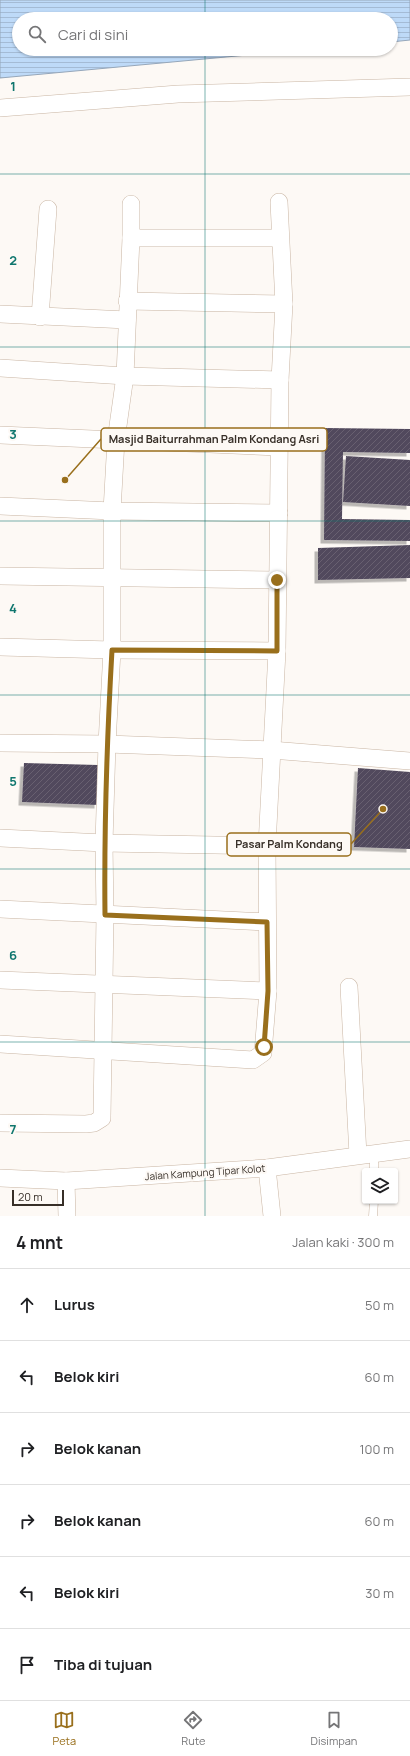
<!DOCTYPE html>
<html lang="id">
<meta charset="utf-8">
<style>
body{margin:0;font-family:Manrope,sans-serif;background:#f6f6f6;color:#202124}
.controls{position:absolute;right:12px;bottom:12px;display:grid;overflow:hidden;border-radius:4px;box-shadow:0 1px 3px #0004}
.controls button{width:36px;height:36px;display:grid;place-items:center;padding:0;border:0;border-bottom:1px solid #e0e0e0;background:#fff;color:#202124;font:20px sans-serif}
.scale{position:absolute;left:12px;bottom:10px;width:52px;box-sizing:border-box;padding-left:4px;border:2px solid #372f28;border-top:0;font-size:11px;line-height:14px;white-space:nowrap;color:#372f28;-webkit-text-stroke:3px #fdf9f5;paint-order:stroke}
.stop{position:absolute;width:12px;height:12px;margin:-9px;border:3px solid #996f1c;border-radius:50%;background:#fff}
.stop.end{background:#996f1c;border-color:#fff;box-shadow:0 1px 4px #0008}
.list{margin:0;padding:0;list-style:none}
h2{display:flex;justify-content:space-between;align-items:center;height:52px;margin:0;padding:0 16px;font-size:17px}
h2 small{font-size:13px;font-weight:400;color:#757577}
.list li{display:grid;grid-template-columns:26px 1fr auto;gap:12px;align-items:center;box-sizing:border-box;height:72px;padding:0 16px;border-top:1px solid #e0e0e0}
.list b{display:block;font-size:15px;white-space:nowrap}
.list em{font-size:13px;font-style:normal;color:#757577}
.icon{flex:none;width:22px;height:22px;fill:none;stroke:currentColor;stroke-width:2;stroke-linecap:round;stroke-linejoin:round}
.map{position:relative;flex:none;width:410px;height:1216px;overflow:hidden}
.search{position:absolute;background:#fff;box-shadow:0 1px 3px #0004;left:12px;right:12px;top:12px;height:44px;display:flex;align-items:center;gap:10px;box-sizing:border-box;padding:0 14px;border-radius:22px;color:#757577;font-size:15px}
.sheet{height:484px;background:#fff}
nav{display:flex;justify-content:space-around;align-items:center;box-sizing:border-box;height:56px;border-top:1px solid #e0e0e0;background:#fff;font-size:11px;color:#757577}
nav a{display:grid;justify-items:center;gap:2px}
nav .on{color:#996f1c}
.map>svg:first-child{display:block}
.water{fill:url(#water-rules);stroke:#96a7ba}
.building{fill:url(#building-hatch);filter:url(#shadow)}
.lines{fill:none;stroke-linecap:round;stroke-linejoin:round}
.service-casing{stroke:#c9b5a3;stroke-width:9}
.minor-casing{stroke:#c9b5a3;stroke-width:18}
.service{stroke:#fff;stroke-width:8}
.minor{stroke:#fff;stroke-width:17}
.route{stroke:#996f1c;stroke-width:5}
.grid{fill:none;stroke:#0f766e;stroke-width:1;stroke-opacity:0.55}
.labels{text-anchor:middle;stroke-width:4;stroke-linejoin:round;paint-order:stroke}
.street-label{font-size:10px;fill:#372f28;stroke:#fdf9f5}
.grid-label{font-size:13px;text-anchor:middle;font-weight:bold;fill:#0f766e;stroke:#fdf9f5;stroke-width:4;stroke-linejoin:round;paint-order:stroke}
.leader{fill:none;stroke:#996f1c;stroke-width:1.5}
.callout-dot{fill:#996f1c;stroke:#fdf9f5;stroke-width:1.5}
.callout{fill:#fdf9f5;stroke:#996f1c;stroke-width:1.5}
.callout-label{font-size:11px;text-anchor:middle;font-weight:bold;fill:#372f28}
</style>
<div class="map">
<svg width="410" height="1216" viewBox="0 0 410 1216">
<defs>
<pattern id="water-rules" width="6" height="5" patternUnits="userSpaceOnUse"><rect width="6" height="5" fill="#bedaf8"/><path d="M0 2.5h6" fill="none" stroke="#a4bbd5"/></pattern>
<pattern id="building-hatch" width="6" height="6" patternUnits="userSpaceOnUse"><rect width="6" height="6" fill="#51495d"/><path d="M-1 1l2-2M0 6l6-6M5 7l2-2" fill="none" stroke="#686170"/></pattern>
<filter id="shadow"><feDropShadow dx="-3.5" dy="3.5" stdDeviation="0" flood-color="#0004"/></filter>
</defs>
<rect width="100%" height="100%" fill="#fdf9f5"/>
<path class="water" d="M0,0H410V40L391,42V19H19V49H312L0,78Z"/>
<g class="building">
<path d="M325,428L410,429V453L343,452L342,519L410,520V541L324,540Z"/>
<path d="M346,456L410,460V506L343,502Z"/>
<path d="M410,545V578L318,580V548Z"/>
<path d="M24,763L98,765V805L22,802Z"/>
<path d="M358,768L410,772V849L354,847Z"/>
</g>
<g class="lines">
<defs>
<g id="service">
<path d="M374,1171V1153"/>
<path d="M373,1216L374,1201"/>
</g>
<g id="minor">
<path d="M0,108L178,94L410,87"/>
<path d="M131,238H280"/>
<path d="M127,301L284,304"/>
<path d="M0,314L127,320"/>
<path d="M40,317L48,209"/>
<path d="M0,368L125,376L280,380"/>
<path d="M0,435L279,447"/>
<path d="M0,506L112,511L279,513"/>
<path d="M0,576L277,580"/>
<path d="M0,647L112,650L277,651"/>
<path d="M0,743L107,744L271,750L410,761"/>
<path d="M0,838L104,843L267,846"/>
<path d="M0,909L267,922"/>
<path d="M0,980L268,991"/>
<path d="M349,987L358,1155"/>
<path d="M0,1044L253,1060L263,1053L268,991L267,846L277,651L280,380L284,304L279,202"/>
<path d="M0,1123L86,1124L94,1123L102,1118L105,915L104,843L107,744L112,650V511L116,440L125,376L131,238V204"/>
<path d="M267,1168L272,1216"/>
<path d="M0,1178L66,1181L267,1168L410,1149"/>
<path d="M66,1181L67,1216"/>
</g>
</defs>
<use href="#service" class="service-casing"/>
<use href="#minor" class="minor-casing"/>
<use href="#service" class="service"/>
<use href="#minor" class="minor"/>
</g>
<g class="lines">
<path class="route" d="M264,1047L268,991L267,922L105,915C104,826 107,738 112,650L277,651V580"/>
</g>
<path class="grid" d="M205,0V19M205,49V1216M0,174H410M0,347H410M0,521H410M0,695H410M0,869H410M0,1042H410"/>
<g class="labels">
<g class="street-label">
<text transform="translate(205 1172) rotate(-4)" y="4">Jalan Kampung Tipar Kolot</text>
</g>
</g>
<g class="grid-label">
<text x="13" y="91">1</text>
<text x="13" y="265">2</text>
<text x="13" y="439">3</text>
<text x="13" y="613">4</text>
<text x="13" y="786">5</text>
<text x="13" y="960">6</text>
<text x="13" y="1134">7</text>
</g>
<path class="leader" d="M65 480L101 439M383 809L351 844"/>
<g class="callout-dot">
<circle cx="65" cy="480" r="4"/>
<circle cx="383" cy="809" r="4"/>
</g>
<g class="callout">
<rect x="101" y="428" width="226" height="23" rx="4"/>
<rect x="227" y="833" width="124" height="23" rx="4"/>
</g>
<g class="callout-label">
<text x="214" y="443">Masjid Baiturrahman Palm Kondang Asri</text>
<text x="289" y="848">Pasar Palm Kondang</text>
</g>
</svg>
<div class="controls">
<button><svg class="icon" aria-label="layers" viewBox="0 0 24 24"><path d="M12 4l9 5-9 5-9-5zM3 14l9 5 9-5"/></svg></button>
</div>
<div class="scale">20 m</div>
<div class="stop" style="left:264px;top:1047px"></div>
<div class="stop end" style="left:277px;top:580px"></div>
<div class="search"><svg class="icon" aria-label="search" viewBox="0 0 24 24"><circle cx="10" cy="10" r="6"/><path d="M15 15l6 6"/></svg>Cari di sini</div>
</div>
<section class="sheet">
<h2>4 mnt<small>Jalan kaki · 300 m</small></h2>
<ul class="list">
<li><svg class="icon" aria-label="ahead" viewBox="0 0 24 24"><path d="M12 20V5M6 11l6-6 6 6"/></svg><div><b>Lurus</b></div><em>50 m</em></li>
<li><svg class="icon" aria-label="left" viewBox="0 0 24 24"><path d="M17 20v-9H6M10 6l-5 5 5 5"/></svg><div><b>Belok kiri</b></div><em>60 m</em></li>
<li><svg class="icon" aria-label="right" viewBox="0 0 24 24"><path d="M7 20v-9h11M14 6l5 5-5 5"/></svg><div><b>Belok kanan</b></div><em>100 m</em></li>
<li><svg class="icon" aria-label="right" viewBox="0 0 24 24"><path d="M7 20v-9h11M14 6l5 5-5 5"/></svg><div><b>Belok kanan</b></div><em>60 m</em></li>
<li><svg class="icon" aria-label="left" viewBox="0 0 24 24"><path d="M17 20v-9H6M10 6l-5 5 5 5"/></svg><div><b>Belok kiri</b></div><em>30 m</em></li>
<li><svg class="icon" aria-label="arrive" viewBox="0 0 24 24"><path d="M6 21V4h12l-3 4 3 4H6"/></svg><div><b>Tiba di tujuan</b></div></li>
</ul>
</section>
<nav>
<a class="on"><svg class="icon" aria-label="map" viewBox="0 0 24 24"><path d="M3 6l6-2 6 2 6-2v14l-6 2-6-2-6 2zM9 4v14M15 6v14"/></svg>Peta</a>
<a><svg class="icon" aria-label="directions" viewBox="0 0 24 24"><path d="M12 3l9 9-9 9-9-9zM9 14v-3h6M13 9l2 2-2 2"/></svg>Rute</a>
<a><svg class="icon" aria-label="saved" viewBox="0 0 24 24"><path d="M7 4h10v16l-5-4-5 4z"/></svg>Disimpan</a>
</nav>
